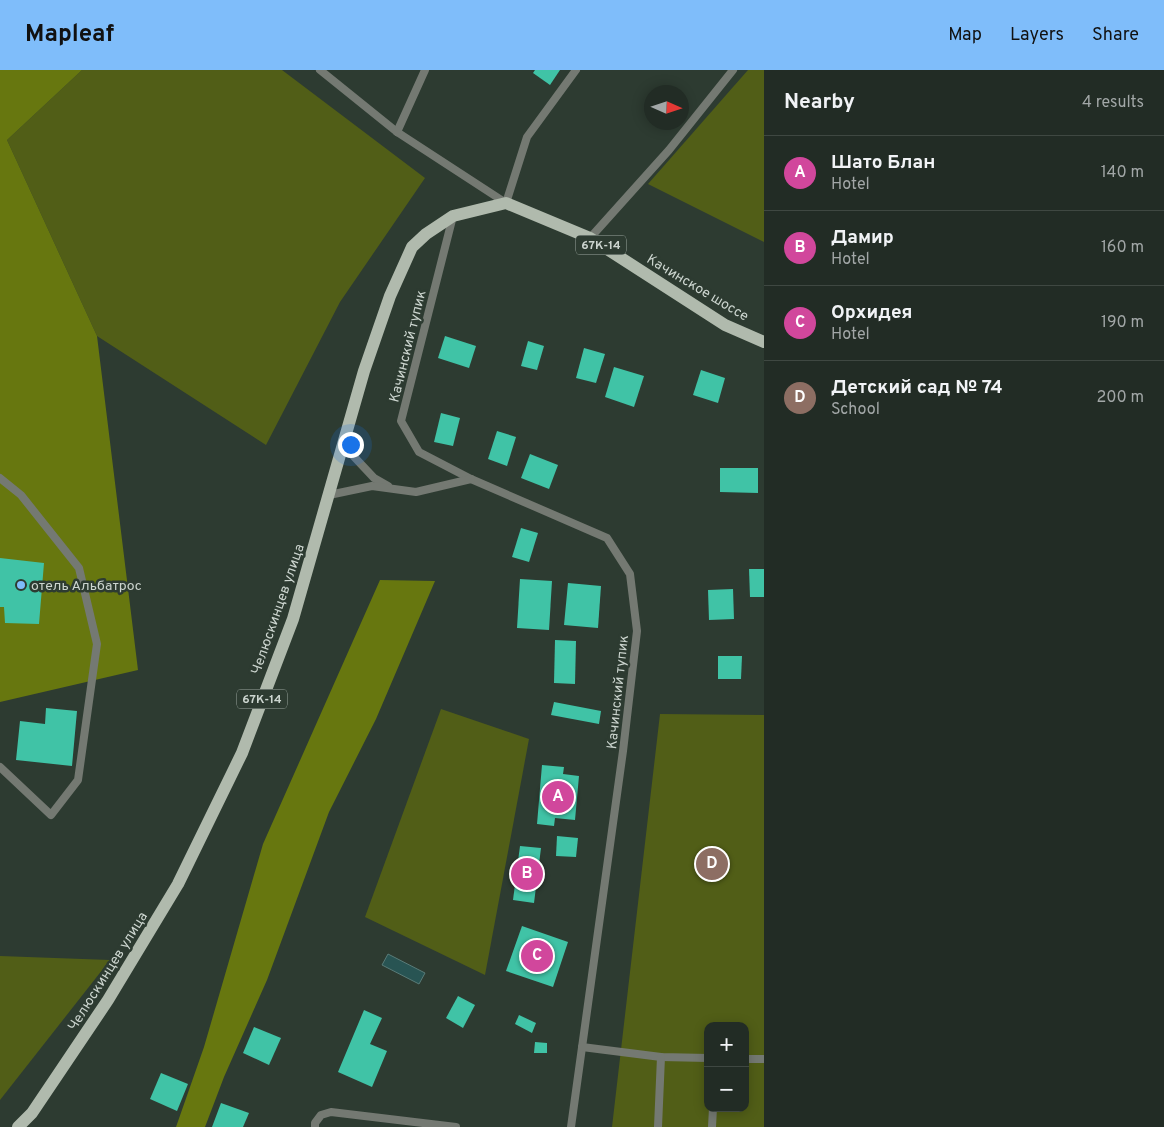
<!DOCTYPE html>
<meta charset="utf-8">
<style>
body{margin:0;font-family:Overpass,sans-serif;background:#2e3832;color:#f1f3f6}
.controls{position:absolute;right:15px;bottom:15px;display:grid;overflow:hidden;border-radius:10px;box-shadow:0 2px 12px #0003}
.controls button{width:45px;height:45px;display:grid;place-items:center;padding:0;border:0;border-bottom:1px solid #3f4842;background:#222c25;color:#f1f3f6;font:25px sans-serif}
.compass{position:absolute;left:644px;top:15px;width:45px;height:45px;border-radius:50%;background:#222c25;box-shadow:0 2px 12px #0003;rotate:93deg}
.you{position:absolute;left:350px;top:374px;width:18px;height:18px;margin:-12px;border:4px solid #fff;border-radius:50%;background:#1a73e8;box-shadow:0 0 0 8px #1a73e833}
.badge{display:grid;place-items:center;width:32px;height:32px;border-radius:50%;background:#7fbdfa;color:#fff;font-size:16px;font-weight:700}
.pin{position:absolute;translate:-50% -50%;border:2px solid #fff;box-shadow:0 1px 5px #0006}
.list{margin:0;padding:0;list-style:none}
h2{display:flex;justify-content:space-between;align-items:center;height:65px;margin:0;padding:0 20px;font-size:21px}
h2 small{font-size:16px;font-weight:400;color:#a2a7a7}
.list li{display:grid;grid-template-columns:32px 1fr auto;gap:15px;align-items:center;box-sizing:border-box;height:75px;padding:0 20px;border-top:1px solid #3f4842}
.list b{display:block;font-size:19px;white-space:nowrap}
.list p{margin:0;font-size:16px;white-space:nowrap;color:#a2a7a7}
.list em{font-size:16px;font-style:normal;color:#a2a7a7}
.map{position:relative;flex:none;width:764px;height:1057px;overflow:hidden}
header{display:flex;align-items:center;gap:30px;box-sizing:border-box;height:70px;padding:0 25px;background:#7fbdfa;color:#111}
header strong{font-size:24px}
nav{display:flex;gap:28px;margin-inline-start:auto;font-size:18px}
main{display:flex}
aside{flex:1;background:#222c25}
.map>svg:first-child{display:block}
.green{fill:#515e17;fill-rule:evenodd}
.forest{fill:#67770f}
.water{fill:#285453;stroke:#597b78}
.building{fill:#40c3a6}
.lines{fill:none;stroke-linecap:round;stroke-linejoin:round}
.lane{stroke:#747972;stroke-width:8}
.primary{stroke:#b0baad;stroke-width:12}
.poi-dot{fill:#7fbdfa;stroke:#2d3b31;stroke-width:2}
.labels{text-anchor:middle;stroke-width:5;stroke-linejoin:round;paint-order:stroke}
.shield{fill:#2d3b31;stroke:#9ca7a0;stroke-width:1}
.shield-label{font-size:12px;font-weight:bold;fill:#ccd5cf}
.street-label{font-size:14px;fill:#ccd5cf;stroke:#2d3b31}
.poi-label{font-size:14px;fill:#ccd5cf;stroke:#2d3b31;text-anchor:start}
</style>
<header>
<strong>Mapleaf</strong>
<nav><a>Map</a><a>Layers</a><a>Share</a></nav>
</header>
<main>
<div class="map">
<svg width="764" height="1057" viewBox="0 0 764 1057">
<rect width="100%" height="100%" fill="#2d3b31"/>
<g class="green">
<path d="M82,0H282L425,108L340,232L266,375L97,266L7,70Z"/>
<path d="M748,0H764V172L648,114Z"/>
<path d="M441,639L529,669L485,905L365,847Z"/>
<path d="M660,644L764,645V1057H612ZM708,956H745V1038H708Z"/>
<path d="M0,886L110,890L0,1030Z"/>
</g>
<g class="forest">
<path d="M0,0H82L7,70L97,266L138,600L0,632Z"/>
<path d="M380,510L435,511L376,649L329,742L267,910L224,1007L205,1057H176L204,977L263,774Z"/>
</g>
<path class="water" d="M388,884L425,903L419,914L382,895Z"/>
<g class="building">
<path d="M535,0H560L550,15L533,3Z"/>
<path d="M445,266L476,276L469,298L438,288Z"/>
<path d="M528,271L544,276L537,300L521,296Z"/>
<path d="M584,278L605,284L596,313L576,308Z"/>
<path d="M614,297L644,306L634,337L605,327Z"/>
<path d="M701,300L725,308L718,333L693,325Z"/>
<path d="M441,343L460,348L453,376L434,372Z"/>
<path d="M497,361L516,367L507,396L488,389Z"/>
<path d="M530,384L558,395L549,419L521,408Z"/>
<path d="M720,398H758V423L720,422Z"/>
<path d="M521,458L538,463L529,492L512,487Z"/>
<path d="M0,488L44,493L39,554L5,553L4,537H0Z"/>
<path d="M749,499H764V527H750Z"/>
<path d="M520,509L552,511L549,560L517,558Z"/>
<path d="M568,513L601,516L598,558L564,555Z"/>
<path d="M733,519L734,549L709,550L708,520Z"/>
<path d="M555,570L576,571L575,614L554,613Z"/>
<path d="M718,586H742L741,609H718Z"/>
<path d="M554,632L601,641L599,654L551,645Z"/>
<path d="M46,638L77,641L72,696L16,690L20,651L45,654Z"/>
<path d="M542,695L564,697L563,704L579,706L575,750L555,748L554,756L537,754Z"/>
<path d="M557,766L578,768L576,787L556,786Z"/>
<path d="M520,776L541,778L534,833L513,830Z"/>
<path d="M522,856L568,872L553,917L506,901Z"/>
<path d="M458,926L475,935L463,958L446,948Z"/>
<path d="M364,940L382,948L370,974L387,981L372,1017L338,1002Z"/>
<path d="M519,945L536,953L532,963L515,954Z"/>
<path d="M254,957L281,968L269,995L243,983Z"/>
<path d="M535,972L547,973V983H534Z"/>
<path d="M161,1003L188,1014L177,1041L150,1029Z"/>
<path d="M221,1033L249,1043L243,1057H212Z"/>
</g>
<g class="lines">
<g class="lane">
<path d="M320,0L397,62L506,133L527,67L576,0"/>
<path d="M397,62L425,0"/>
<path d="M453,146L401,351L419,382L471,409L607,468L630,504L637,561L623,681L571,1057"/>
<path d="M590,168L669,80L733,0"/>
<path d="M344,376L374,408L388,416"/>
<path d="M0,408L21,425L79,498L97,574L78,710L51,745L0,697"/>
<path d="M329,425L372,416L416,422L471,409"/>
<path d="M582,977L661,987L708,988"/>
<path d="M745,989H764"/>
<path d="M315,1057V1053L321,1045L331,1042L456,1057"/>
<path d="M658,1057L661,987"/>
<path d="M712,1057L713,1038"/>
</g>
<path class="primary" d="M18,1057L32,1043L108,930L178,814L242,683L293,549L364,301L390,226L412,177L426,164L453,146L506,133L590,168L725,255L764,272"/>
</g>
<circle class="poi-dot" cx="21" cy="515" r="5"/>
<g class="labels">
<g class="shield">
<rect x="576" y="165.5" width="50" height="19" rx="4"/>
<rect x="237" y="619.5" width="50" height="19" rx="4"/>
</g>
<g class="shield-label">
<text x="601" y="179">67К-14</text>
<text x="262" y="633">67К-14</text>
</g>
<g class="street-label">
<text transform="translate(698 217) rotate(31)" y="5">Качинское шоссе</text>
<text transform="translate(407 276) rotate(-76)" y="5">Качинский тупик</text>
<text transform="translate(277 539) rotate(-71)" y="5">Челюскинцев улица</text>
<text transform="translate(617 622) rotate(-84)" y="5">Качинский тупик</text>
<text transform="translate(107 901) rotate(-58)" y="5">Челюскинцев улица</text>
</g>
<g class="poi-label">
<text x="31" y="520">отель Альбатрос</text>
</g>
</g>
</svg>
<div class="controls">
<button>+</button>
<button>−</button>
</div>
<svg class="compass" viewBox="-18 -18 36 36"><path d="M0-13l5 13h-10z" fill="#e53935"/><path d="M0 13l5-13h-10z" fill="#a2a7a7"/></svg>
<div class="you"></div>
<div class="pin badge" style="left:558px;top:727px;background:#d1479c">A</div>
<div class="pin badge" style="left:527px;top:804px;background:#d1479c">B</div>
<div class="pin badge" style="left:537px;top:886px;background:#d1479c">C</div>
<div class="pin badge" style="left:712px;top:794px;background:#8d6e63">D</div>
</div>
<aside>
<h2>Nearby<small>4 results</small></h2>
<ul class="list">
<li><span class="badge" style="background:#d1479c">A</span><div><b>Шато Блан</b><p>Hotel</p></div><em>140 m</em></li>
<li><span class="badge" style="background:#d1479c">B</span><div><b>Дамир</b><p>Hotel</p></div><em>160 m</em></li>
<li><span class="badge" style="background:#d1479c">C</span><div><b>Орхидея</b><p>Hotel</p></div><em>190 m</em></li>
<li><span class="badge" style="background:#8d6e63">D</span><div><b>Детский сад № 74</b><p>School</p></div><em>200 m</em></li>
</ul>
</aside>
</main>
